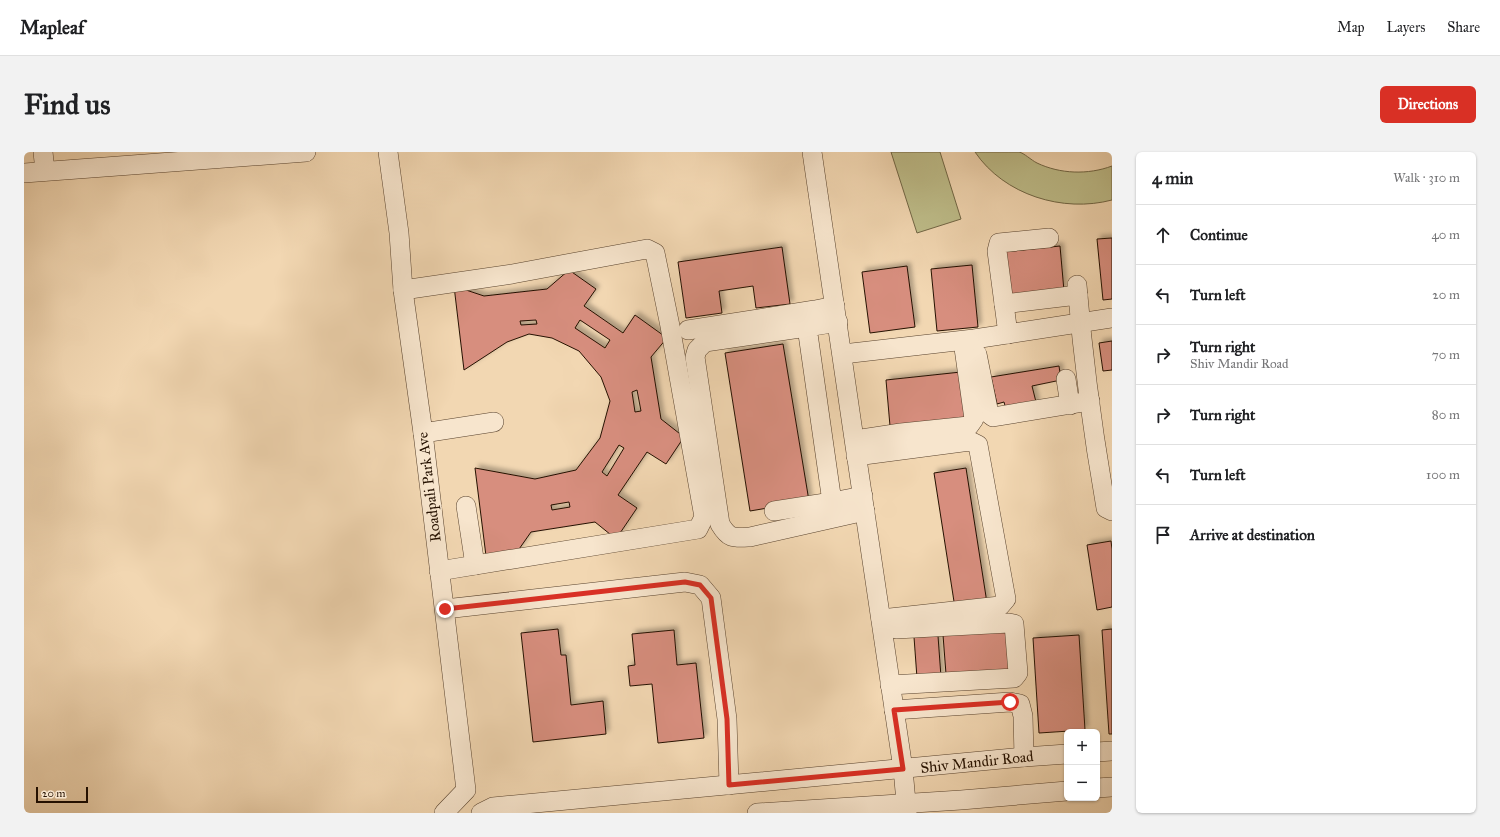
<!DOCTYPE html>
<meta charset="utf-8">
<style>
body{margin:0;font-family:"IM FELL Great Primer",serif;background:#f2f2f2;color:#202124}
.controls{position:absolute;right:12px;bottom:12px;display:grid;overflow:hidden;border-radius:6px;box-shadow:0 1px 3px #0004}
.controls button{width:36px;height:36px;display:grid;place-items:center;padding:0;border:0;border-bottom:1px solid #e0e0e0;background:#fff;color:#202124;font:20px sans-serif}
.scale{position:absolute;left:12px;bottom:10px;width:52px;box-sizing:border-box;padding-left:4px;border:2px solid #251101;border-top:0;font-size:11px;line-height:14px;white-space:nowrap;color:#251101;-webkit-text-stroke:3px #f7e5cd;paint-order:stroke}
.stop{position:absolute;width:12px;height:12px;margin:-9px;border:3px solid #d93025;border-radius:50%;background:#fff}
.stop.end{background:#d93025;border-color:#fff;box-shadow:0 1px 4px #0008}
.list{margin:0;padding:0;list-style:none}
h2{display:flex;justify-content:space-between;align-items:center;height:52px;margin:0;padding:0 16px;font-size:17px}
h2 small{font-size:13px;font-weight:400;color:#757577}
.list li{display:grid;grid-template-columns:26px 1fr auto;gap:12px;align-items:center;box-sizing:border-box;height:60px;padding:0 16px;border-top:1px solid #e0e0e0}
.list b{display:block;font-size:15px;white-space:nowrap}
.list p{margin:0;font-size:13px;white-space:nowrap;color:#757577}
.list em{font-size:13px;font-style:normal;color:#757577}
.icon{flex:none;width:22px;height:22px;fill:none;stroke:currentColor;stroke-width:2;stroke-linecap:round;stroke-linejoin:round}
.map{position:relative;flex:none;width:1088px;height:661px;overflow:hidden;border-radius:6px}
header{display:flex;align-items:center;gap:24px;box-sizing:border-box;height:56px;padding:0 20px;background:#fff;border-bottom:1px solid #e0e0e0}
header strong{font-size:19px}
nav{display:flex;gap:22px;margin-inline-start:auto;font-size:14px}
.intro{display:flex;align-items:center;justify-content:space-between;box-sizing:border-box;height:96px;padding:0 24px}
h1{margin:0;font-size:28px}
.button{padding:10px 18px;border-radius:6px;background:#d93025;color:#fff;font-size:14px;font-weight:700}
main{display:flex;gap:24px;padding:0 24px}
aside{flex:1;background:#fff;border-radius:6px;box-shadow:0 1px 3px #0004}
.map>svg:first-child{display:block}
.garden{fill:#bebd8a;stroke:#726746}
.building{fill:#d78e7e;stroke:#251101;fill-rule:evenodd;filter:url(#shadow)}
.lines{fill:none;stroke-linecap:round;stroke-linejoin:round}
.minor-casing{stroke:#58422d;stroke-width:20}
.minor{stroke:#f7e5cd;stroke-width:19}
.route{stroke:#d93025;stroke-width:5}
.labels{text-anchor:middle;stroke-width:3;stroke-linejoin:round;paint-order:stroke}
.street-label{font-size:15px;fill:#251101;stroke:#f7e5cd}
</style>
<header>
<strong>Mapleaf</strong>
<nav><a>Map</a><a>Layers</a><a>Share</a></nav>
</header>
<div class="intro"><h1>Find us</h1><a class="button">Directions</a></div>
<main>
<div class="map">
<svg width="1088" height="661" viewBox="0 0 1088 661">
<defs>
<filter id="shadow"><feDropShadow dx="3.5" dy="-3.5" stdDeviation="2" flood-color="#0004"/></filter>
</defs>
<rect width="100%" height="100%" fill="#f2d7b2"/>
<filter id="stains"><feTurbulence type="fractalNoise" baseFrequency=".005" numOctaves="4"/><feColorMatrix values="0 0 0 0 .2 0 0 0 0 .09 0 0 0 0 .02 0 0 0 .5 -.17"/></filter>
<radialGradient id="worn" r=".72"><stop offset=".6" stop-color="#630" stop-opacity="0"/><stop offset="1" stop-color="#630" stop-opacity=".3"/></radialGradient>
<g class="garden">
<path d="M867,0H916L937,67L893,81Z"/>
<path d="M951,0C965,0 981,0 995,0C1000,1 1007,8 1013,11C1036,22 1064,23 1088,14V48C1039,61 980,43 951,0Z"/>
</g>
<g class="building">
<path d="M1088,86V147L1079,148L1073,87Z"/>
<path d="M1036,94L1040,139L983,145L979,100Z"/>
<path d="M758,95L766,152L732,156L729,134L695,139L698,161L662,166L654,110Z"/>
<path d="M948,113L954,175L913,179L907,117Z"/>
<path d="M883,114L891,175L846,181L838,120Z"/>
<path d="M545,118L572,137L560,154L599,181L611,163L643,186L627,205L637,267L660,285L642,312L623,300L594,343L613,356L592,387L571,370L507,380L493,400L462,404L451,316L511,327L552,318L576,286L586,249L577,225L555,199L528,186L505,182L483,190L440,218L430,134L460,144L523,137ZM512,168L513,172L497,173L496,169ZM556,168L586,188L581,196L551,176ZM613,238L617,259L611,260L608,240ZM595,293L600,296L583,324L578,320ZM545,350L546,355L528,358L527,353Z"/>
<path d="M1088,189V218L1079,219L1075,191Z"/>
<path d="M759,192L785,349L726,359L701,201Z"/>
<path d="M1035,214L1037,228L1008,234L1013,254L983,261L980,250L973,252L967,225Z"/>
<path d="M937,220L942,266L866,274L862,228Z"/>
<path d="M942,316L963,451L931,456L910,321Z"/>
<path d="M1087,389L1088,397V455L1073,458L1063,393Z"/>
<path d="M534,477L537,503H542L547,553L579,549L582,582L509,590L497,481Z"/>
<path d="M1088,477V582H1085L1078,478Z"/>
<path d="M650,478L653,513L672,511L680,586L634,591L628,532L606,534L604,514L611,513L608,482Z"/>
<path d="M986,478L990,517L922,522L919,483Z"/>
<path d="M1055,483L1061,578L1015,581L1009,486Z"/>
<path d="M914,484L917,525L893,526L890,485Z"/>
</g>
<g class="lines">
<defs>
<g id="minor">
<path d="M19,0L21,19"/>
<path d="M364,0L375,81L379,138L399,281L442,638L420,661"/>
<path d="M788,0C819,206 847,411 879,617L883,661"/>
<path d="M0,21L282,0"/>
<path d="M1053,133C1059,207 1069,282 1082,356L1088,359"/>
<path d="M379,138L488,122L623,97L631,101L646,174L680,365L674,377L415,419"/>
<path d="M980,152L1054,143"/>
<path d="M814,170L783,175L808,350L839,344"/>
<path d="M783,175L681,190L673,198L671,205L696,372C705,387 709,386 726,385L841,359"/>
<path d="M664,178L791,158L811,154"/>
<path d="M984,182L973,99L975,91L1025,86"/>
<path d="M819,202L950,187L1088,166"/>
<path d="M953,202L965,262L969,265L1066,249"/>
<path d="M1042,227L1046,253"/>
<path d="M399,281L470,270"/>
<path d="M831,288L877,281L945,274L950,267L939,189"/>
<path d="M832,304L946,289L954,293L982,447L976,454L857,467"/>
<path d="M442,354L451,413"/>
<path d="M750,359L808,350L810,362"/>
<path d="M421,457L661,430L676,433L687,446L703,567L705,633"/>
<path d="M866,533L990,526L994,521L990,472L985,471L872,477"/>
<path d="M870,558L986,550L996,552L999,564L1000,605"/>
<path d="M1073,600L1088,599"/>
<path d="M1073,636L1088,635"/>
<path d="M457,661L469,655L1000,605L1043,602"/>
<path d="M733,661L937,648L1043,639"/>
</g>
</defs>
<use href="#minor" class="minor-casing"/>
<use href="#minor" class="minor"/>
</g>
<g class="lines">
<path class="route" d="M421,457L661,430L676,433L687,446L703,567L705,633L879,617L870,558L986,550"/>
</g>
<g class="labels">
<g class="street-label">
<text transform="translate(405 335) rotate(-97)" y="5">Roadpali Park Ave</text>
<text transform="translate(953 610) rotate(-6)" y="5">Shiv Mandir Road</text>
</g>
</g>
<rect width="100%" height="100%" filter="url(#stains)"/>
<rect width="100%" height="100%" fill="url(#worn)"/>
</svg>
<div class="controls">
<button>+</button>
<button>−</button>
</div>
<div class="scale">20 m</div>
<div class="stop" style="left:986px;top:550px"></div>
<div class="stop end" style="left:421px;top:457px"></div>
</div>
<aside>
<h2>4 min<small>Walk · 310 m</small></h2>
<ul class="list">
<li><svg class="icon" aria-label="ahead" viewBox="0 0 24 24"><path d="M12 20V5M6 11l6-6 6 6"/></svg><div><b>Continue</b></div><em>40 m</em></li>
<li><svg class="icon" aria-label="left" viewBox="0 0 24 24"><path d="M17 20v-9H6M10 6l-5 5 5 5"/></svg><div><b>Turn left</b></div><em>20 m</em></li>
<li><svg class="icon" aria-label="right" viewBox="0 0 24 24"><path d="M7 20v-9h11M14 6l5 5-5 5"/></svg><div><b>Turn right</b><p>Shiv Mandir Road</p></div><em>70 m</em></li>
<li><svg class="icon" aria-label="right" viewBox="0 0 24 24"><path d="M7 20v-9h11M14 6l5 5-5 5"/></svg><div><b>Turn right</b></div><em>80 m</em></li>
<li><svg class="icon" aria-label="left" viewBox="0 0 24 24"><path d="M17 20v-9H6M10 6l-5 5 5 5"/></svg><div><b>Turn left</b></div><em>100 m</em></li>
<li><svg class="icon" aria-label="arrive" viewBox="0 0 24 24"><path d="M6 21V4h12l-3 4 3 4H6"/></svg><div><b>Arrive at destination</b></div></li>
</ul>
</aside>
</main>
